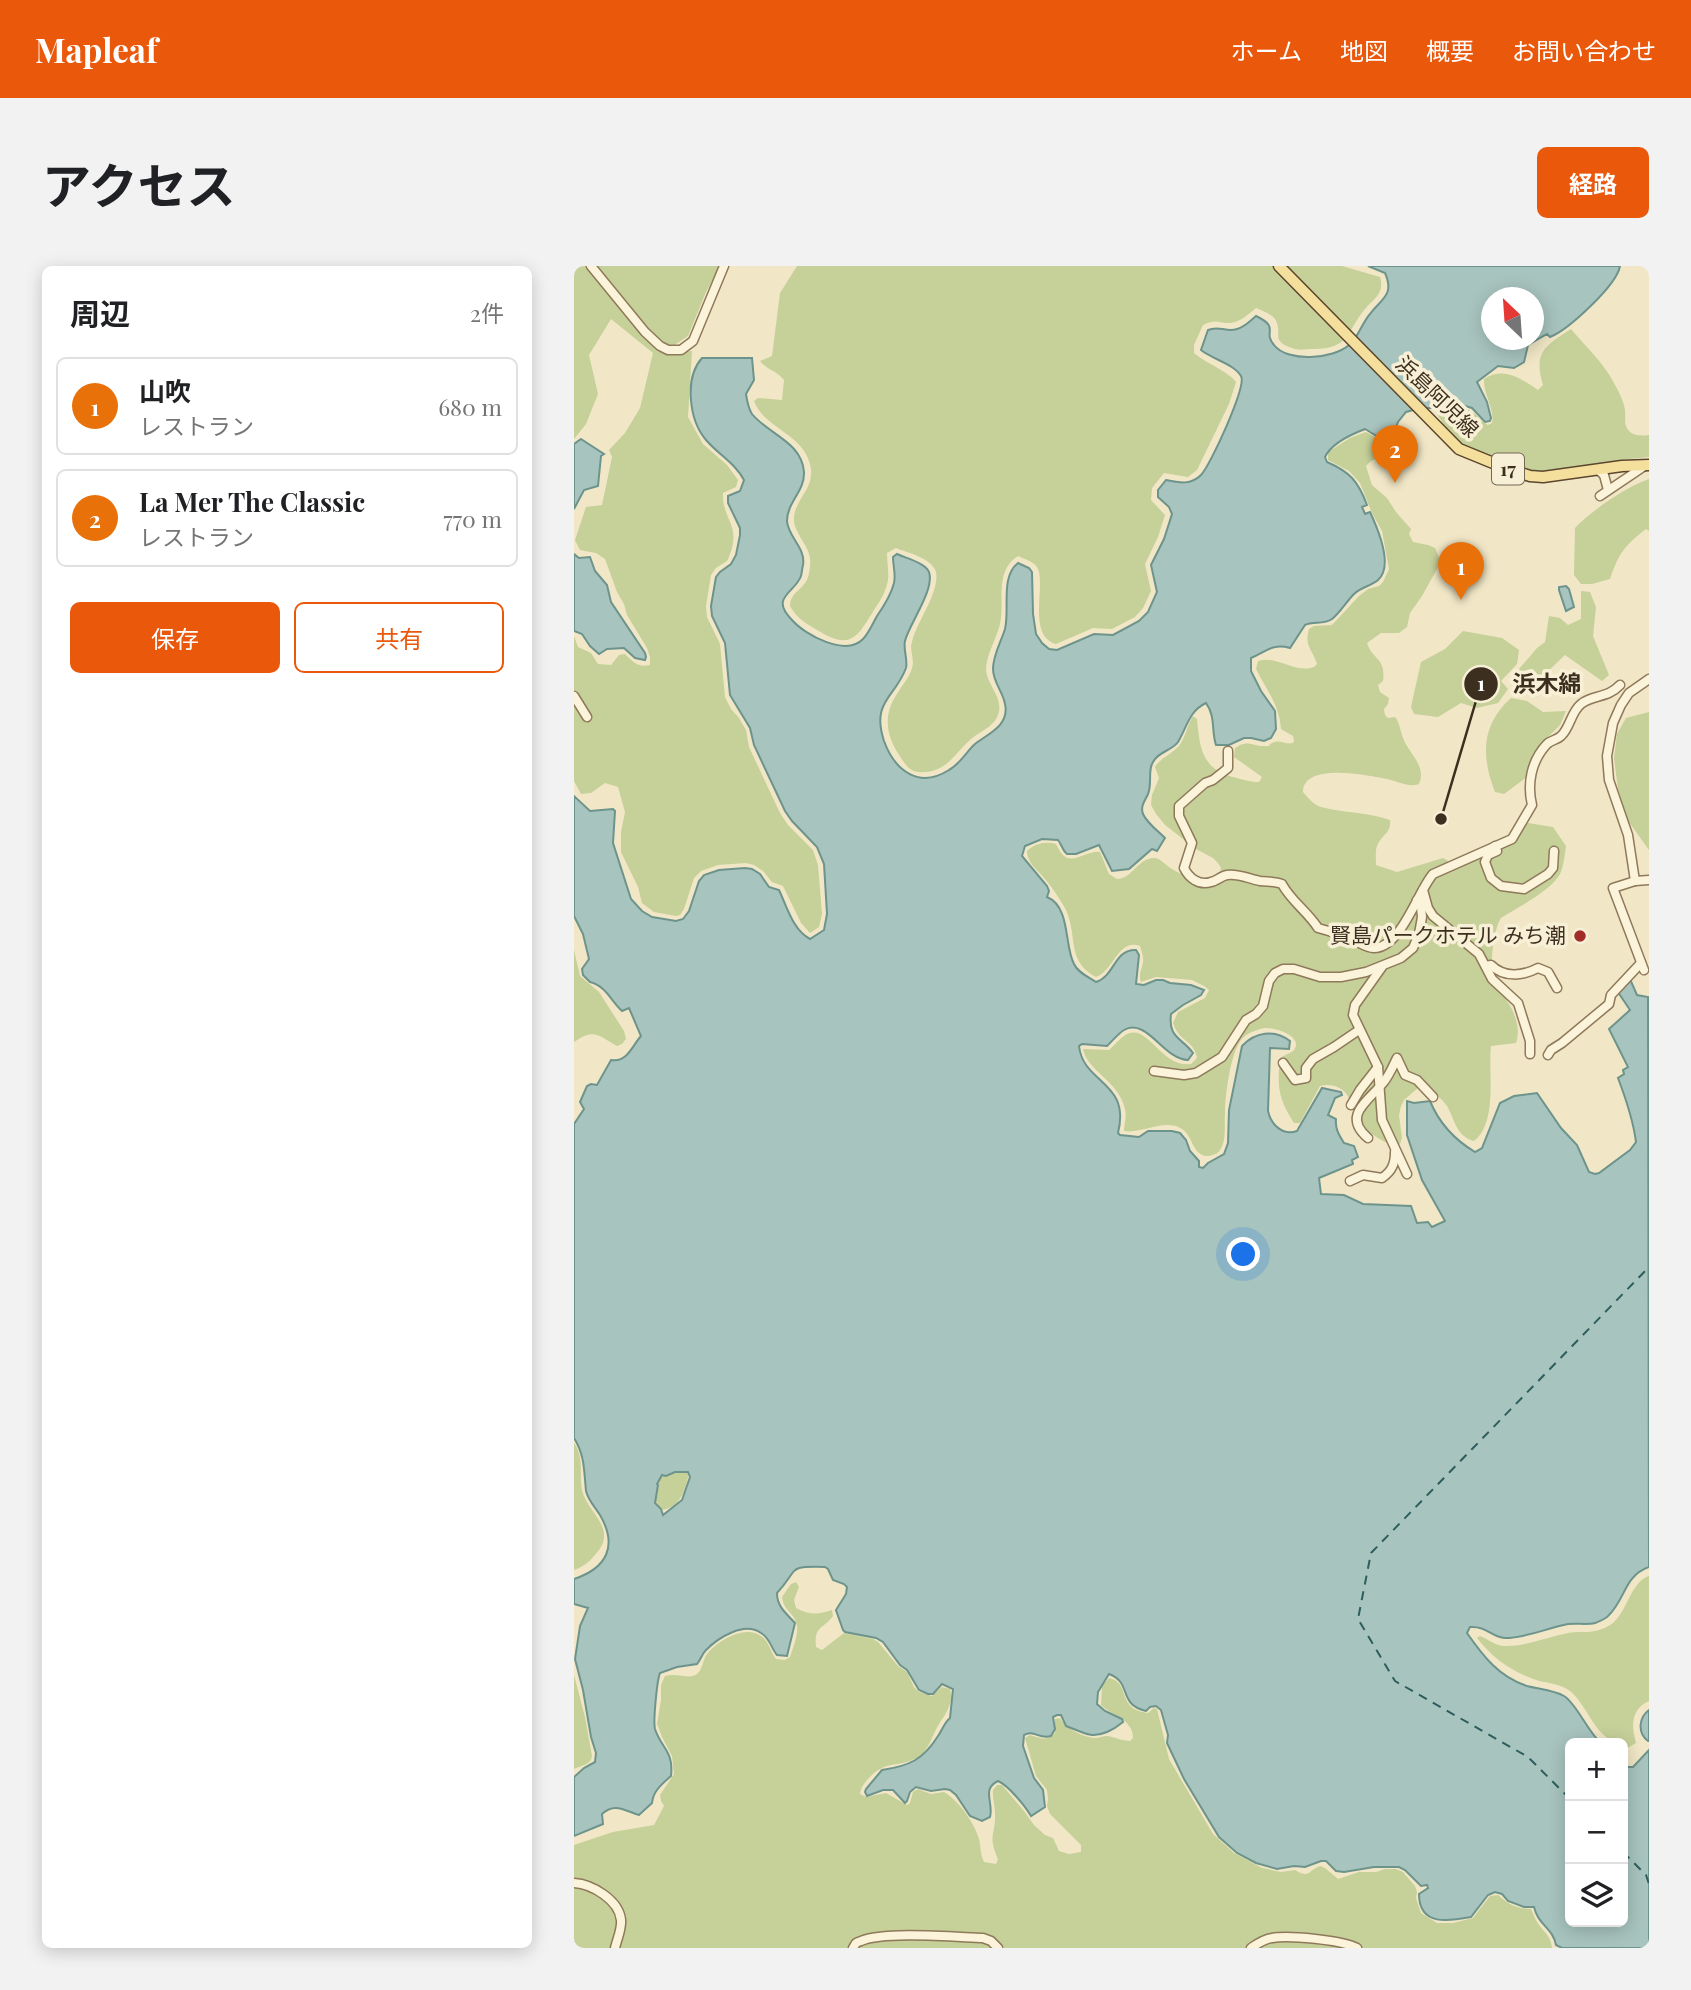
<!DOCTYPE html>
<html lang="ja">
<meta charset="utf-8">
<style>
body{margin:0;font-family:"Playfair Display","Noto Sans JP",serif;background:#f2f2f2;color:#202124}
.controls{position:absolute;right:21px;bottom:21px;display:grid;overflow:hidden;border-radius:10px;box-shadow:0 4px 18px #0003}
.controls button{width:63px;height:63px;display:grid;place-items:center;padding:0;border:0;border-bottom:2px solid #e0e0e0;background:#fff;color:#202124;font:35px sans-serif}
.compass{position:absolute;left:907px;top:21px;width:63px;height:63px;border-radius:50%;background:#fff;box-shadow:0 4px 18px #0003;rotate:335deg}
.you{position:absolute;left:670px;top:989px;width:24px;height:24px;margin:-18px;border:5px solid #fff;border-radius:50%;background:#1a73e8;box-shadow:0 0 0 10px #1a73e833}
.badge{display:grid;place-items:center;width:46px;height:46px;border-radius:50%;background:#ea580c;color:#fff;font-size:23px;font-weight:700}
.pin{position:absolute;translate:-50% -58px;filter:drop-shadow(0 2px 4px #0008)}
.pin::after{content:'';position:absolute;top:37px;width:24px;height:21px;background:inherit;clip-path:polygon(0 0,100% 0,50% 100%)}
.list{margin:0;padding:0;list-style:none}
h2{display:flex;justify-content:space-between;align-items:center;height:91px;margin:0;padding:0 28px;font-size:30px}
h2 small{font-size:23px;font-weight:400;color:#757577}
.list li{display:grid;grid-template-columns:46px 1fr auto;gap:21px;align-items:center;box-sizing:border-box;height:98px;margin:0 14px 14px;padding:0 14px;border:2px solid #e0e0e0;border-radius:10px}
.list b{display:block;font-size:26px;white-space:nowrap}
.list p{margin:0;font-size:23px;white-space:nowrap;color:#757577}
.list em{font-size:23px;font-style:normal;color:#757577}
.actions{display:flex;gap:14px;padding:21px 28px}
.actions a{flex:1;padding:16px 0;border:2px solid #ea580c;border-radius:10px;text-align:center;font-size:24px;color:#ea580c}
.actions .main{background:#ea580c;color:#fff}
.icon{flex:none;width:38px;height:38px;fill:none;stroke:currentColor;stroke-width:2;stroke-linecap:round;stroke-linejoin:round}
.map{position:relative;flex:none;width:1075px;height:1682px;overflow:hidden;border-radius:10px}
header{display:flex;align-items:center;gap:42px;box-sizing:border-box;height:98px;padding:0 35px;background:#ea580c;color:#fff}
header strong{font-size:33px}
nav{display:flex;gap:38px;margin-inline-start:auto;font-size:24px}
.intro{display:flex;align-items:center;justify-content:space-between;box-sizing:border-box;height:168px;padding:0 42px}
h1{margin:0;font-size:49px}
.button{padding:18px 32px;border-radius:10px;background:#ea580c;color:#fff;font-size:24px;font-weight:700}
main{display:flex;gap:42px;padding:0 42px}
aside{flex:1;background:#fff;border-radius:10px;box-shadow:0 4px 18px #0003}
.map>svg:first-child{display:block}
.green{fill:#c6d099}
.water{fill:#a8c4be;stroke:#6d948c;stroke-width:2;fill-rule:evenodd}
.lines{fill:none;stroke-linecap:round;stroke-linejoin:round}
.ferry{stroke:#2d5e5d;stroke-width:2;stroke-dasharray:9 7;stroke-linecap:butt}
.minor-casing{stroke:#8e795a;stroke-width:11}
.major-casing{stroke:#5c462e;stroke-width:13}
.minor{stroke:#fbf3da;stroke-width:8}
.major{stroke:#f5df9d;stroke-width:10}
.poi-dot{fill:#a12d26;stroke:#f8f0d6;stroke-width:2.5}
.labels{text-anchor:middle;stroke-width:7;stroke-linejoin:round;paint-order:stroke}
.shield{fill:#f8f0d6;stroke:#756956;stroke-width:2}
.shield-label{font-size:19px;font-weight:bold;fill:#3d2f1f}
.street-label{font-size:21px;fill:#3d2f1f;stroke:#f8f0d6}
.poi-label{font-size:21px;fill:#3d2f1f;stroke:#f8f0d6;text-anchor:end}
.leader{fill:none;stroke:#3d2f1f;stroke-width:2.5}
.callout-dot{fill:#3d2f1f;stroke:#f8f0d6;stroke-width:2.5}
.mark-label{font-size:21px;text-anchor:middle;font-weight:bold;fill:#fff}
.callout-label{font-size:23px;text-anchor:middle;font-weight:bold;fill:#3d2f1f;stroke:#f8f0d6;stroke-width:7;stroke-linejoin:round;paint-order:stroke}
</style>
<header>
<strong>Mapleaf</strong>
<nav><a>ホーム</a><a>地図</a><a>概要</a><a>お問い合わせ</a></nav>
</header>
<div class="intro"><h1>アクセス</h1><a class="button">経路</a></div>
<main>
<aside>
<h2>周辺<small>2件</small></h2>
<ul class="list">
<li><span class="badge" style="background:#e8710a">1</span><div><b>山吹</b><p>レストラン</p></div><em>680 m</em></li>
<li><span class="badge" style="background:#e8710a">2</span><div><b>La Mer The Classic</b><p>レストラン</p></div><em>770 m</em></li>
</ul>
<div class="actions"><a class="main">保存</a><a>共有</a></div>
</aside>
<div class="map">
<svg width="1075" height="1682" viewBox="0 0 1075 1682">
<rect width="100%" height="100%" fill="#f1e7c6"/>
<g class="green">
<path d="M0,0H146L132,26L114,70L99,80L82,86L118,85L114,151L129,178L153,199L164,214L162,221L149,227C148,256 170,259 153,295L142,302L137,309L132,340L133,351L146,378L151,431L157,443L165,452L172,464L175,481L206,547L214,559L239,584L244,599L248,648L245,661L236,667L227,657L209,620L198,616L189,605L180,599L172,597L144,599L127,605L120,612L110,643L106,649L102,650L80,646L68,637L64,621L47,586V566L51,546L44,521L31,517L17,527L7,528L0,515V370L4,381L17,387L24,398L37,399L45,389L51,388C59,396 64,402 76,399V391L73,382L53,349L50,338L43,326L31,293L22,287L6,284L1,274L12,241L28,239L38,191L35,184L51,167L66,142L79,87L37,53L15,89L24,128L12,158L0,173Z"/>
<path d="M223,0H768L806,11C811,28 800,32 791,43C772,66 776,83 739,83C732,83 724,85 718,82C698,75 707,70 703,57C701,49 689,45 682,42C675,48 666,56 657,57C644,58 644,52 629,59L620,79V87C633,98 654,105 662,116L655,138L623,204L614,211L590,207L578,222L577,234L591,249L584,271L571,298L577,325L569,342L561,351L538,363L519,362L482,378C452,369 473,318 463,301C459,295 450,293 444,290C420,305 431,335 426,358C422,374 412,389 412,404C413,418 428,431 425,445C422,461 407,464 396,474C379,489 372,508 344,506C334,505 330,496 325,489C311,467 309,447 325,425C329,418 336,410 338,402C341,394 335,384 338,376C342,357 366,326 362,306C358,292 334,287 322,282L313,287C313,296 315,306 314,314C312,326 306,335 300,344C284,370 277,385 245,365C233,358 223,353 216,340C216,327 227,325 233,314C235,310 237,298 236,293C235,279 220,267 220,254C219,231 249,220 232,188C220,166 189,159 180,135L184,132L208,134L210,114C202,104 193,104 186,95L198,90L206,27Z"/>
<path d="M997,63C1012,81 1031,98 1041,119C1045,126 1050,136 1051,144C1052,152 1049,158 1055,165C1060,170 1067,170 1075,169V191L1045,194L989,205H955L916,195L891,180L870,159L861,145C875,140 888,138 900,147C906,152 908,156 914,159L918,157C921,143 909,128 910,113C930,100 947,113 964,124L969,119C959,86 971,80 997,63Z"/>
<path d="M792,166C801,171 813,175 811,187C805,193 798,192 792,200L798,219L813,232L822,246L837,263L835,268L839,276L854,279L861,282L866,294L863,303L848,330L836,347L833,361L825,367H807L793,377C799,395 812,391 809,415L804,419L806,426L815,432L814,438L810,443L811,449L814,452L821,451C826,457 826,465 829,472C835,488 853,500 845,518C835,522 824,515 813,513C794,509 729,496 729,526C734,532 740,539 747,541C770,547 794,546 816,554C818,567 807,569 803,580C801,585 802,594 802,599L823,606L869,592L885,601L915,586L954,557L979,561L992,580C991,587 990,595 988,603C983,622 944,641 927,652C919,664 915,704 920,717C922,723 930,730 933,735C941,746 947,764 942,777L917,780C914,805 924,857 900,875C882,870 881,854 873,840C866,830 857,824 845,821L830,834L827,840L825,849L828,872L826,878C811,882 787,861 780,848C778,843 778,837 775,832C770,821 756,817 746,820L726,857H720C704,832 703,821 706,792C710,789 718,787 720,784C730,770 700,761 691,762C685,763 676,766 671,770C657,779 651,830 651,847C650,857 653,875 646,884C644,888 637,890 632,890C618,888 619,870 608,863C590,852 569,868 550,865C550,858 553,851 551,843C545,815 513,805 509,783L535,784C541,779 548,769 556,767C575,761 589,802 617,798L623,792C620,774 605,776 599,757L604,746L631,732L635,724L630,720L618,714L582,711L567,716C564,707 568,704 569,696C570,690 567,685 566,680C544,672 539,706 522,711C492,695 504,671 492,644C486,633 478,621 470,612C463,603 453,597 453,585C461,577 471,575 482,578C484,581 485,585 488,588C497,600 514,584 526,586L535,608L543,613C558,613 564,592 580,592C587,592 592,600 598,603C611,611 631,617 645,609L647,602L644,597L639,592L622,583L591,559L582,548L577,539L578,529L585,512L581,501C588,490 601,487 607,477C612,469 613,460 619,450L623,453C626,484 628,504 663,512C670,514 677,516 685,516L688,511L660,491L661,482C674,473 677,480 690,480C699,481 692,478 701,476C707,474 712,479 719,477L720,475L719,470L707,463C705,438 693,425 682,403L684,395C703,389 721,408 740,401L743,398C738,382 730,381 735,363L740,360L758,359L785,330L794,323L805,320L809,316L815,303L808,265L798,247L786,217L775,205L754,194V186L776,172Z"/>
<path d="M1075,213V265L1072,263C1050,280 1045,287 1036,313L1018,318H1007L1000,309L1001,262C1017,245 1053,220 1075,213Z"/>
<path d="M1007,325L1016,326L1022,341L1019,370L1035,409L1028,415L991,389L970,409L952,415L945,403L963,382L971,376L975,350L986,352L994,359L1007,353Z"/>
<path d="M889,365L928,372L945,384L943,398L927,415L934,423L924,437L903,442L887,437L864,451L840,448L837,441L847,396L871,383Z"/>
<path d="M937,432L953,435L969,446L992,445L986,459L971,474L959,492L953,511L930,528L921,526C907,490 907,459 937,432Z"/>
<path d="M1075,446V584L1055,556L1044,523L1040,492L1043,468L1052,452Z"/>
<path d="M0,684L6,710L25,726L50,765L52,773L48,778L43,780C24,769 20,762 0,776Z"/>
<path d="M0,1177C12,1193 3,1213 10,1230C18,1249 40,1263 25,1284C17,1294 12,1300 0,1304Z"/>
<path d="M101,1207H115C111,1224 108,1239 89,1244L81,1235L85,1219L83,1218L88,1209L92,1210Z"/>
<path d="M1075,1310V1435C1057,1443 1057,1459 1062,1477L1052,1483L1049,1481V1477C1022,1477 1014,1439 996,1425C989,1419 975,1417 965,1415C940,1407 919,1393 903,1372L906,1370C914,1373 920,1379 930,1380C951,1381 973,1371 994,1367C1003,1365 1012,1367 1021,1365C1027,1364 1036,1360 1040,1356C1054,1343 1057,1316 1075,1310Z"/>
<path d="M222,1316L225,1321L220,1334L222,1342C235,1349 244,1349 258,1344L259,1350C248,1364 240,1360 242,1381L248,1384L270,1367L299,1373L304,1376L324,1400L333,1406L340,1421L345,1426L358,1430L368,1421L376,1423C380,1436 372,1448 365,1458C358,1469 356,1483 344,1491C325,1503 313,1492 294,1513C290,1518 287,1521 286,1528L292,1531L312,1527L333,1539L336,1537L339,1526L344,1523L357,1528L370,1526C385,1535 400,1556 405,1573C407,1581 406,1588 410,1596L422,1598L424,1593C413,1568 422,1570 421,1547C421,1539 418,1532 419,1524L423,1519H428L450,1545L460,1559L471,1569L479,1572L485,1585L495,1588L507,1586V1579L476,1548L473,1540L474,1533L473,1524L462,1510L451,1472L456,1469C466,1472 473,1476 481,1467V1453L486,1452C492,1463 509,1471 521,1472C525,1472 529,1470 533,1470C541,1471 548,1475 556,1475L559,1472C559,1453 538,1450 527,1439L528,1420L535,1412C558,1417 541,1443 574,1447L580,1442L583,1443L595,1493L639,1568L660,1587L688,1602L707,1606L721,1604C736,1613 733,1605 746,1600L751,1602L764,1613L785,1606H802L811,1603H822L829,1606L841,1620L843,1626L842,1632L847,1647L863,1657H879L899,1652L916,1630L924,1629C934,1638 943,1643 957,1643C960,1649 962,1656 966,1660C972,1668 977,1671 978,1682H0V1579L39,1566L80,1559L90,1540L87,1535L86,1529L100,1508L98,1490L88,1471L83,1458L87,1434V1419L91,1410C102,1407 112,1412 119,1410C129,1407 128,1395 133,1388C143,1375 171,1358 187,1370C195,1375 196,1385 202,1393L211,1394L216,1391C219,1381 226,1366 222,1356C218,1345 210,1345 208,1331L217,1318Z"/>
<path d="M0,1409L11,1451L18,1490C17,1499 8,1499 0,1503Z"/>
</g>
<g class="water">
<path d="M794,0H1046C1043,19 994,64 976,71L973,68L954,79L950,96L940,102L924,100L903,116L913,136L917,152L916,155L911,156L898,142L891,140L878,137L868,141L843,143L832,146L824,156L818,172C807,175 800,168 791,163C778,168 757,178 751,191L753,196C776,206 784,215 793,239L788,241L791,248L796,246C803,261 820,300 804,314C797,320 787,321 780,328C772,336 766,347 758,353C750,359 739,355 731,359L716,382C698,377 692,386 677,392V405L687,425L701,445L702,463L697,472L690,475L677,472H670L655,479H642C637,464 642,451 632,437C615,445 613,461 604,476C598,484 588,485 582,492C572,502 579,516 574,528C571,535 566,540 569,548C573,557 584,565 591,572L583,585L578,583L555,603L538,605L525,579L502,588H493C488,584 488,579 484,574L468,573L451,580L448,590L473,620L475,625L473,631C497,641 490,680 500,698C504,707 515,711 522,716C541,710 540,683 562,684L565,689L562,718L570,719L582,714H589L596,717L617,719L630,724L627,729L609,739L597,748C594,772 607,771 619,787L614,794C590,794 573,751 550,764C544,768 538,775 533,780L508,778L505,780C509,818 557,815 544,867L546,869L565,871L574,865H598L606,867L612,874L616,885L625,895V901L629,902L634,897L650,888L654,877L655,844L668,780C681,766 700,763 716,775L715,783L696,782L694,845C697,859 709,870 723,865L748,822L767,826L768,829L761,832L754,849L762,853C761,863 765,869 770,877L780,880L784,891L778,894L779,898L745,912L747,928L770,929L789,938L837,940L843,957L854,956L858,961L871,955L848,914L833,869V835L840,837L856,835C865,857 881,874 901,886L908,882L926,837L940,830L963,827L987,862L1003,879L1015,906L1021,908L1025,907L1056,884L1062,876C1059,853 1052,833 1044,812L1050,808L1049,804L1054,801L1035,763L1056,744L1044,726L1056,713L1063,729L1074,731L1075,1301C1050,1310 1052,1332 1035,1349C1032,1353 1026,1355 1021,1357C1013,1359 1003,1357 994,1358C973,1362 953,1372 931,1372C917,1371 913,1360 896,1361L893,1367C909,1390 925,1411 953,1420C964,1423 980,1424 990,1430C1003,1438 1013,1465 1027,1477H996V1656H1049V1496L1054,1501H1059L1075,1484V1682H988L982,1679C979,1662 964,1659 960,1641H950L934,1635L928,1628L921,1626L914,1629L897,1651C876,1655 845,1661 845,1628L854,1622L853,1619L847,1620L831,1604L825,1601H800L770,1606L762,1605L752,1595H747L731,1601L720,1600L703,1603L682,1597L663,1587L645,1571L610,1513L593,1477L594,1469L587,1444L582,1440L576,1441L572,1445C543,1438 559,1417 535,1408L524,1426L523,1438L531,1445L548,1453L549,1456C543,1461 540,1463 533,1466C516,1473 509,1466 492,1460L487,1449H483L479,1451L481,1463L477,1470C465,1474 460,1463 450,1469L449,1480L460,1512L469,1524L471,1541L457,1550C451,1540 434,1519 424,1515C407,1523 420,1537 416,1551L408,1555L396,1550L382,1529L376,1524L371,1523L357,1525L342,1521L336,1526L333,1535L331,1537L319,1524H309L293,1530L291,1526L292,1523L308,1504C335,1500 349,1494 364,1470C369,1463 370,1457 376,1452L379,1423L368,1418L359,1428H354L345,1424L333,1404L326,1399L309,1376L302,1372L271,1366L269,1364L262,1344L272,1328L273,1321L270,1318L259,1314L254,1303L251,1301C212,1300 226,1302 203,1327C203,1341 212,1347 221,1357L213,1390L203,1389C197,1382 196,1372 187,1367C170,1355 144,1372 132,1384C128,1388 127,1393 123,1398L103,1401L86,1407C83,1414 79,1456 81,1463C87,1482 100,1485 97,1510C88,1518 79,1525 78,1537L65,1549C51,1545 41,1536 28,1548L29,1558L0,1570V1511L10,1502L21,1496L22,1487L17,1471L9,1424L1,1393L6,1360L14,1342L0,1338V1313C33,1302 44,1280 26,1249C21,1241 14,1234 12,1225C10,1206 11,1189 0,1172V858L10,843L6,836L13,820L17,818L23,819L37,794C53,797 58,780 67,770L55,742L48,745C37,735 32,720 16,716L9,709L8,703L15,693L9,668L0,650V530L16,545L39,543L41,545L39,577L57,633L68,645L78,651L102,655L109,653L115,645L125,615L130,609L145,604L171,602L178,603L186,608L195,621L205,624C213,641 219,664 236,673L250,664L253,648L250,598L243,581L218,555L211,545L180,479L176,462L156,429L151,377L138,350L137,340L142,311L146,306L157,298L162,289L166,269V262L154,237V230L166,225L170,214C161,197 145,189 132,174C115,154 110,112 128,92H178L180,114L172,128C173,134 174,142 178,148C194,168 228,176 230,206C231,225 213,236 213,255C214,271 232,282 229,299C228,303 228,306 227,310C221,327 195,331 218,354C231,369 272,391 289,373C295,367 299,357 303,350C310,340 317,329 320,317C322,308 319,300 319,291L323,288C331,292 352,297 355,306C361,324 335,358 331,375C329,384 334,393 332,402C321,432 297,435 310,475C321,505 345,523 375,504C386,498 392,486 401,478C413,468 436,460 431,438C429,426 419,416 419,403C419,389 427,376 431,363C436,343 426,311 444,297L455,302L458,306L459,348L462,368L468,377L475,383L483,384L520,368L539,369L565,355L574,346L583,326L577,299L590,273L598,248L595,241L584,231V224L592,214C606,217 617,219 627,209C636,200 673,120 667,110C660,98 638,93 627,84L634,64C643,60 648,64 657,64C667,64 675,56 682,50C707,62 688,65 700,79C714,97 759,93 775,79C784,72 788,57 796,48C807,33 821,29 811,7ZM918,32H960V74H918ZM101,1206H114L116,1211L108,1234L89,1249L87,1243L81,1237L84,1219L83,1218L88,1209L92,1210Z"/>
<path d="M7,173L30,188L27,190L24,220L10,224L0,243V178Z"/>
<path d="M0,288L5,292L16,291L21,305L33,319L37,336L71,387L72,391L71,394L61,392L50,382L33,383L25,388L16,380L8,368L0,365Z"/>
<path d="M992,320L995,323L1000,341L992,345L985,324V321Z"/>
<path d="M1075,1444V1475H1074C1063,1467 1065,1451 1075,1444Z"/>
</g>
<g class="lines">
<g class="ferry">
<path d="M996,1533L954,1491L821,1415L784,1353L797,1287L1075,1001"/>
<path d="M1049,1586L1072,1609L1075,1618"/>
</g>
<defs>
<g id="minor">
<path d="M17,0L71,66L86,80L94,84H107L119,75L150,0"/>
<path d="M1024,204L1030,209L1034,224"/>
<path d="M1026,230L1072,199"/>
<path d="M1075,413L1055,427L1047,439L1039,457L1033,490L1035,514L1054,569L1061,615L1075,614"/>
<path d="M0,430L13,451"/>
<path d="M654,485V502L639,514L631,517L605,540V550L618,577L610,602C615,612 625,620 637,616C643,615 647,610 653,609C664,607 675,613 686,615C694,616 701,615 708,618C717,635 733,645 744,662C755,665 765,668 775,672C783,675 792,682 800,682C827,682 844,625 859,608L938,573L958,539C953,518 957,495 973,478C977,474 983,474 987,470C996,462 997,446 1007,438C1019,428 1033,433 1046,419"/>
<path d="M921,580L923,585L914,589L911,596L917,612L927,620L950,623L974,608L979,602L980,585"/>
<path d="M1061,615L1039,622L1070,704"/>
<path d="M849,624L854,642L859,650L905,688L918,713L944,737L956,775V788"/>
<path d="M912,700L917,699C930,712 949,710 964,702L974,706L983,722"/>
<path d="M808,701L781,739L779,749L804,801L808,854L833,908"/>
<path d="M974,789L977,784L988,777L1035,738L1037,729L1067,697"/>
<path d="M709,797L721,814L732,812V802L739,793L760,781L785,764"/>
<path d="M580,805L610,809L622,807L648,791L672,754L682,748L689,740L695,715L701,707L709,703H720L746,711H767L792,706L827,692L839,682L845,668L848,651L847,641L843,634"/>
<path d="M777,839L786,824L804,801"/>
<path d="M794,872C768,850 793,836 809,817C815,810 819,800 823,792L831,809L843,814L859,831"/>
<path d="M776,915L789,909L808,912C818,905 821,898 821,886"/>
<path d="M0,1617C18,1618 45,1634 47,1654C48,1663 43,1673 41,1682"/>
<path d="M279,1682C282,1677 281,1677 287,1675C310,1665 381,1671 409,1672L417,1675L424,1682"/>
<path d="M677,1682C683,1678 690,1673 698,1672C714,1669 769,1674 783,1682"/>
</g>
<path id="major" d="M705,0L885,183L934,203L956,210L969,211L1048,200L1075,199"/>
</defs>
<use href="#minor" class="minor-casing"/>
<use href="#major" class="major-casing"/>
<use href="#minor" class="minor"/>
<use href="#major" class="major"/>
</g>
<circle class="poi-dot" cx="1006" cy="670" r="7"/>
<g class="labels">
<rect class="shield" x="918" y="187.5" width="32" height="31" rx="5"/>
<g class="shield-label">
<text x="934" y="210">17</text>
</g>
<g class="street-label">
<text transform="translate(863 131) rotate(44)" y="7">浜島阿児線</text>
</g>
<g class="poi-label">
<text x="992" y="677">賢島パークホテル みち潮</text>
</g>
</g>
<path class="leader" d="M867 553L907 418"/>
<g class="callout-dot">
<circle cx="867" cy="553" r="7"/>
<circle cx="907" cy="418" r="18"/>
</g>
<g class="mark-label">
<text x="907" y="425">1</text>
</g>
<g class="callout-label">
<text x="973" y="426">浜木綿</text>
</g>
</svg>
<div class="controls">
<button>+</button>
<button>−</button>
<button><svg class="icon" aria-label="layers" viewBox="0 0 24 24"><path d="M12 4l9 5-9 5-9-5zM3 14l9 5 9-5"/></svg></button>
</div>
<svg class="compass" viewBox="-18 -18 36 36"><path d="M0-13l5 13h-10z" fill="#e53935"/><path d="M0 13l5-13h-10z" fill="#757577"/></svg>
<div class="you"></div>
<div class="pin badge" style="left:887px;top:334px;background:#e8710a">1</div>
<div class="pin badge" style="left:821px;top:217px;background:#e8710a">2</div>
</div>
</main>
